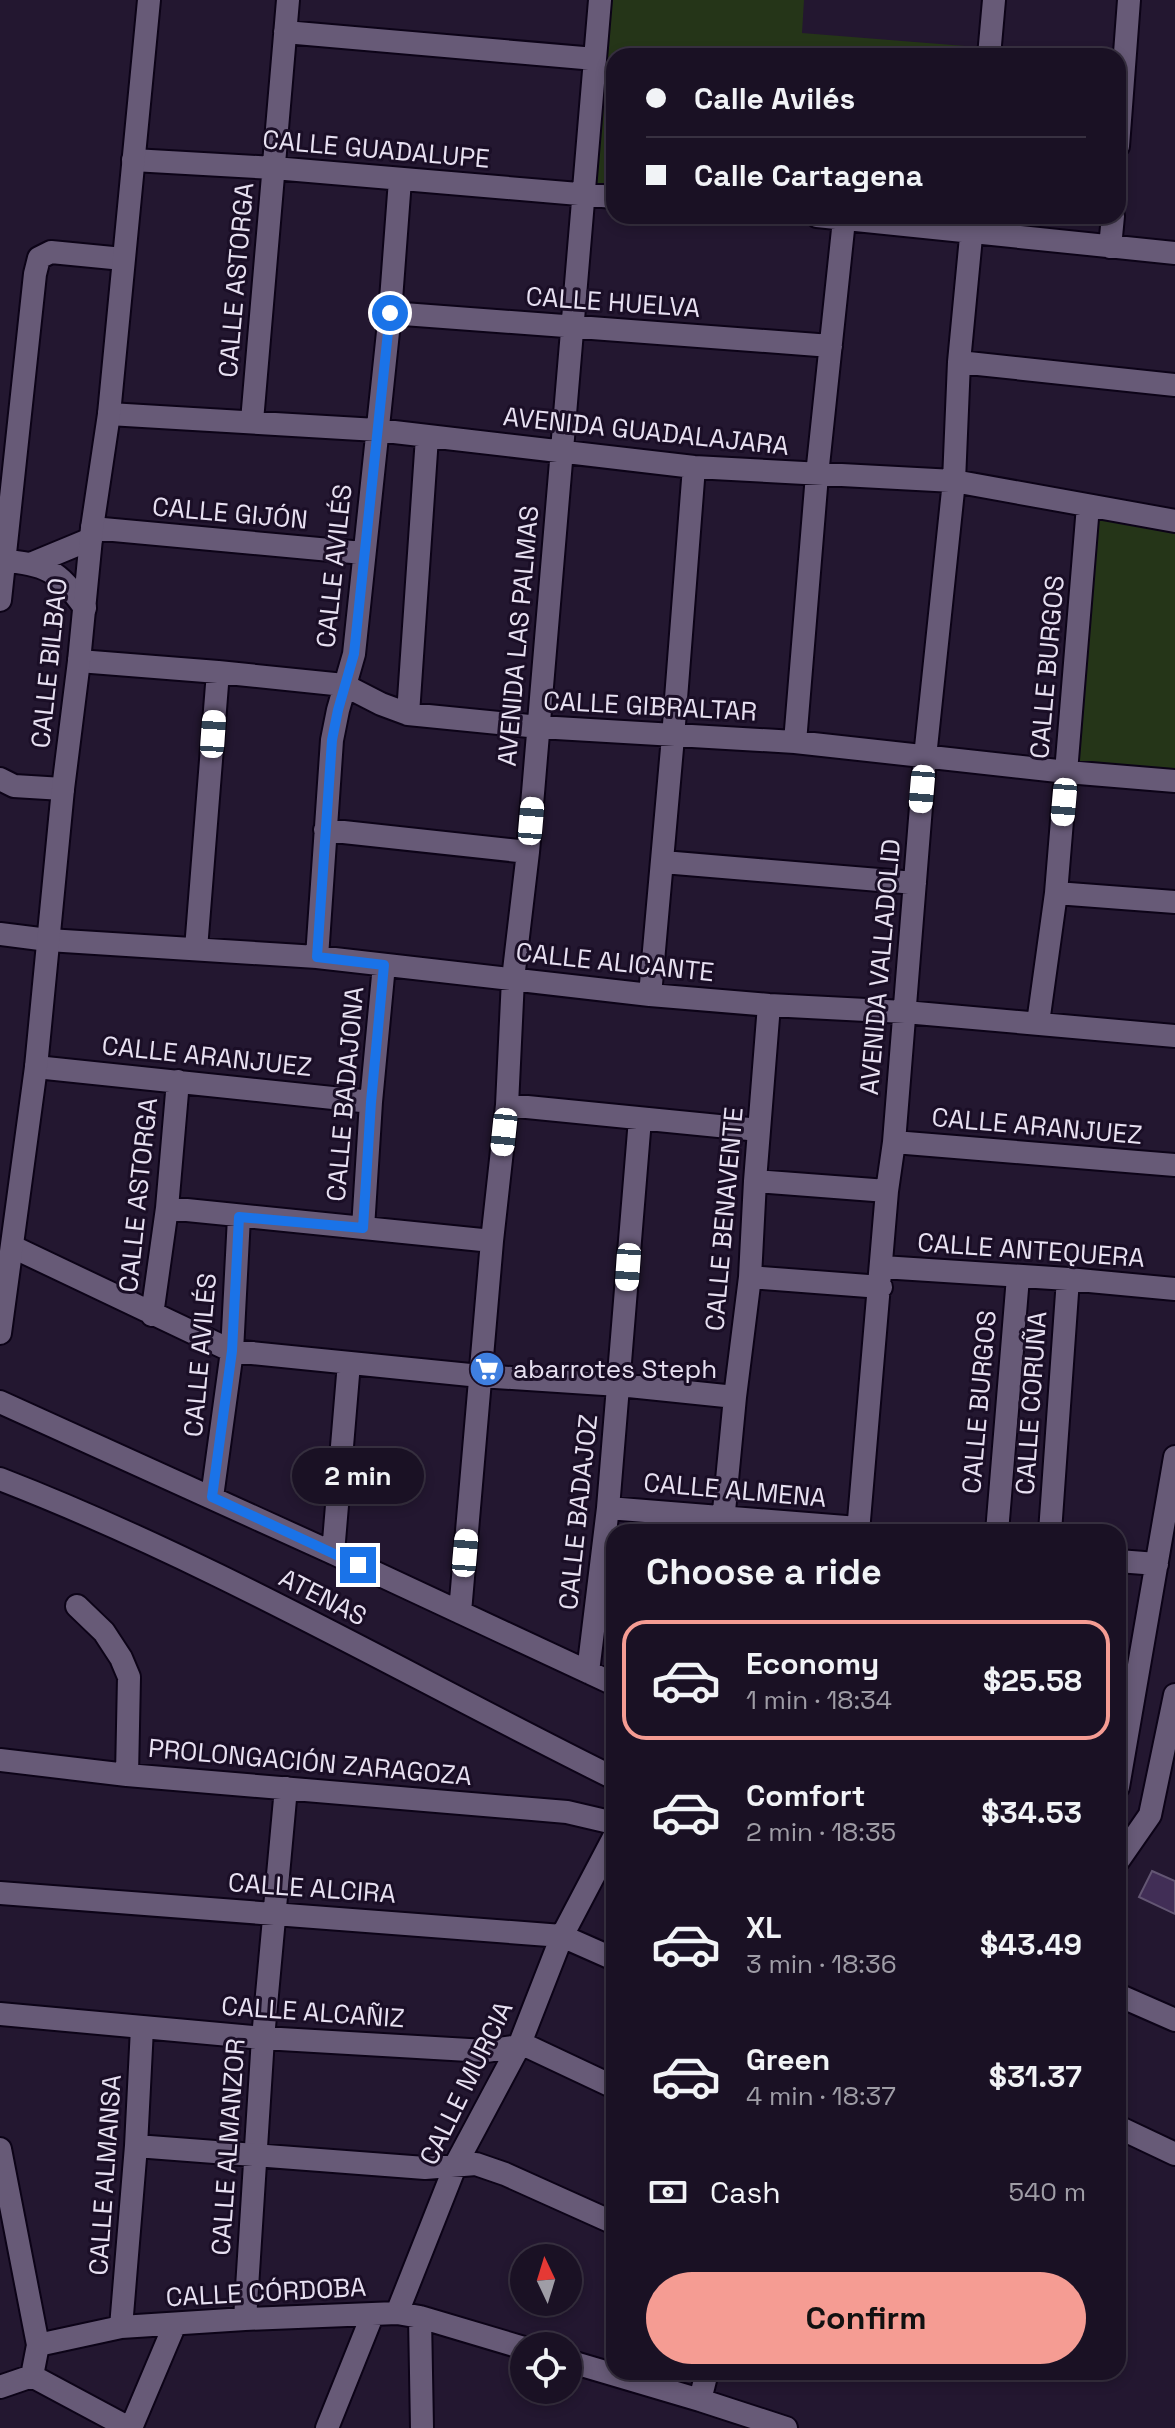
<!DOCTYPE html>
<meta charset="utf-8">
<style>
:root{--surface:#1a1124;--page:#231a2c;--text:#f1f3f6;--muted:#9f9da6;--line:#383141;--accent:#f59c93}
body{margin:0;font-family:"Space Grotesk",sans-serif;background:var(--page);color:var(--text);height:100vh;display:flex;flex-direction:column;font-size:30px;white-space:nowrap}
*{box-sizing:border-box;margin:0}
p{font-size:26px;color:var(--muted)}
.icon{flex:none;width:44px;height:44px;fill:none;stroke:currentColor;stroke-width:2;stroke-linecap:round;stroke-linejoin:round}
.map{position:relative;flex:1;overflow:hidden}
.sheet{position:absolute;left:606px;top:1524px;width:520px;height:856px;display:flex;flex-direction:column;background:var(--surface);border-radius:24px;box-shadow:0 4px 12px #0003,0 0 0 2px var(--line)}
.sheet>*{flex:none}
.guide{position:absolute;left:606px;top:48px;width:520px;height:176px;border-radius:24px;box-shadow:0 4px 12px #0003,0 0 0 2px var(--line);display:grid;align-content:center;height:176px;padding:0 40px;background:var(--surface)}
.needle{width:52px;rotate:356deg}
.tools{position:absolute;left:510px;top:2244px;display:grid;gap:16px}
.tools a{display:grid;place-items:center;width:72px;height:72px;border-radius:50%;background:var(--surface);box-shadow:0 4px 12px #0003,0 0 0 2px var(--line);font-size:40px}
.end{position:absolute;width:36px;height:36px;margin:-18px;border:10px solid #1a73e8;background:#fff;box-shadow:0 0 0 4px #fff}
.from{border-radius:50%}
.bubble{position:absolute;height:56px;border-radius:28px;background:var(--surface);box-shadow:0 4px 12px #0003,0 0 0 2px var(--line);font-size:26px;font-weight:700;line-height:56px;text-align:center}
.car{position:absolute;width:24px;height:48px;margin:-24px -12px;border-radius:10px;box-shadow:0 0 6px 2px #0007;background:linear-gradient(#fff 24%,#345 0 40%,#fff 0 76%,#345 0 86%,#fff 0)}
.guide b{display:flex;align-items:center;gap:28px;height:76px;font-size:30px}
.guide b+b{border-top:2px solid var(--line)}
.guide i{width:20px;height:20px;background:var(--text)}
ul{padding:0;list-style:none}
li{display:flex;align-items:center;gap:24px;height:120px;margin:0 16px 12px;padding:0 24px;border:4px solid transparent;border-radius:24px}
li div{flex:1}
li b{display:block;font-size:30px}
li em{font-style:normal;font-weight:700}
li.on{border-color:var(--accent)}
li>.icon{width:72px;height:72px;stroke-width:1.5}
h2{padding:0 40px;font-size:36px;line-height:96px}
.pay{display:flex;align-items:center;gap:20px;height:88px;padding:0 40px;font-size:30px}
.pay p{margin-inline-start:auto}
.primary-button{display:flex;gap:16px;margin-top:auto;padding:16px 40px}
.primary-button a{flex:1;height:92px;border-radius:48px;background:var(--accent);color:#111;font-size:32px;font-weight:700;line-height:92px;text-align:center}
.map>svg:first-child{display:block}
.green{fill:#253518}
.building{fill:#412e56;stroke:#635673;stroke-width:2}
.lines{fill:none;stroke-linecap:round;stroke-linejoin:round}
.minor-casing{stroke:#0c0317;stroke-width:26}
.tertiary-casing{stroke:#0c0317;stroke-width:26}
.minor{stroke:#675a77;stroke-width:22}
.tertiary{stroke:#675a77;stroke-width:22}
.route{stroke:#1a73e8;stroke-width:10}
.labels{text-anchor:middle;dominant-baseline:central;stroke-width:6;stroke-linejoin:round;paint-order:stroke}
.street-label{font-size:26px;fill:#e7e0f1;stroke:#1a0e26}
.poi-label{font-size:26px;fill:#e7e0f1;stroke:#1a0e26;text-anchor:start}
</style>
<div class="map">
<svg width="1175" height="2428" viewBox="0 0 1175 2428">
<rect width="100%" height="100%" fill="#231730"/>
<path class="green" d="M601 0H804L802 33 990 48 989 56H614V198L585 195Z
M1088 506 1175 521V781L1067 772Z"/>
<path class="building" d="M1152 1871 1175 1881V1914L1139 1897Z"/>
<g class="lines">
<defs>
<path id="minor" d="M285 32 595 59
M989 56 994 0
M1118 146 1129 0
M133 160 274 168 614 197
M817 216 1175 253
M1110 247 1113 216
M390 313 831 346
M959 362 1175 385
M109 414 377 430 694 467 954 481 1175 521
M252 421 288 0
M92 528 363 553
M0 560C47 565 57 569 85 608
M33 563 91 539
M0 600 35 274 39 258 51 252 123 259
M79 661 218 672 344 685 381 704 408 714 539 727 795 742 1067 772 1175 781
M408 714 427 437
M795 742 817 475 844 220
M0 779 14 786 63 789
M325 830 528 852
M663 862 915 883
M1056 893 1175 902
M0 934 48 940 317 957 650 995 769 1005 905 1012 1175 1036
M196 949 218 672
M317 957 332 740 338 710 354 654 390 313 400 180
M650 995 673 737 694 467
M1038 1023 1056 893 1088 506
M36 1067 371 1102
M507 1105 759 1130
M894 1142 1175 1165
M755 1181 887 1191
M167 1208 492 1241
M363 1228 371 1102 384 965
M13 1247 232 1351 480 1376 619 1385 735 1397
M882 1267 1068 1279 1175 1289
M750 1277 881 1287
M152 1315 167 1208 178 1081
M0 1402 333 1553 614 1684
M0 1479C212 1561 410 1677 614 1778
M212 1497 232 1351 239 1217
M608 1508 858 1528
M722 1532 735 1397 750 1277 755 1181 769 1005
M858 1532 887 1191 894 1142 925 757 954 481 959 362 973 216
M997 1532 1018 1277
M1050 1532 1068 1279
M333 1553 349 1363
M1118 1561 1157 1564
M77 1606 104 1632 121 1658 129 1677 127 1775
M460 1612 492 1241 507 1105 513 979 528 852 600 0
M588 1672 608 1508 640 1119
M0 1760 127 1775 567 1812 614 1823
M1118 1787 1175 1457
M1118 1861 1150 1815 1175 1695
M0 1893 562 1936 614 1959
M1118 1995 1175 2020
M0 2014 263 2038 486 2051 519 2046 529 2047 614 2087
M1118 2127 1175 2154
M136 2146 425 2168 476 2164 505 2174 614 2223
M0 2149 38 2345
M397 2313 456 2164 519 2046 562 1936 614 1837
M420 2317 422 2428
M245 2319 263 2038 286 1788
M121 2327 136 2146 142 2028
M568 2361 700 2400 786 2428
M32 2376 38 2345 121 2327 245 2319 397 2313 420 2317 524 2348
M32 2376 129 2428
M0 2387 32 2376
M700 2400 707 2372
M131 2428 175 2324
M327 2428 372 2316"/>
<path id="tertiary" d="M0 1333 36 1067 63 789 79 661 92 528 109 414 149 0"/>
</defs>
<use href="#minor" class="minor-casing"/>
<use href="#tertiary" class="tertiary-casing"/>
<use href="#minor" class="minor"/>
<use href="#tertiary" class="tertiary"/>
</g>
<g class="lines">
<path class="route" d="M358 1565 212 1497 232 1351 239 1217 363 1228 371 1102 384 965 317 957 332 740 338 710 354 654 390 313"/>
</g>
<defs>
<symbol id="supermarket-disc" viewBox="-11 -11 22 22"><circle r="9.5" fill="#3f7fe0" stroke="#1a0e26"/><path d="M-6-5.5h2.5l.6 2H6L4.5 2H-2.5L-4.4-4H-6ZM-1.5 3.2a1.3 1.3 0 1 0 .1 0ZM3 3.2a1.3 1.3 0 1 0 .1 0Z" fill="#fff"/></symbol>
</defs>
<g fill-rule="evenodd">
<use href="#supermarket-disc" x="467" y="1349" width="40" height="40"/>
</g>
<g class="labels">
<g class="street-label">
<text transform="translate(376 149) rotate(5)">CALLE GUADALUPE</text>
<text transform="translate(236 280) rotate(-85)">CALLE ASTORGA</text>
<text transform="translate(613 302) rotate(4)">CALLE HUELVA</text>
<text transform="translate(646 431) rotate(6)">AVENIDA GUADALAJARA</text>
<text transform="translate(230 513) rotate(5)">CALLE GIJÓN</text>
<text transform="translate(334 566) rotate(-84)">CALLE AVILÉS</text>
<text transform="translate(518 636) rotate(-85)">AVENIDA LAS PALMAS</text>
<text transform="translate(49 663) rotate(-84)">CALLE BILBAO</text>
<text transform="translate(1047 667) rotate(-85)">CALLE BURGOS</text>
<text transform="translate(650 706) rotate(3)">CALLE GIBRALTAR</text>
<text transform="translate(615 962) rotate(6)">CALLE ALICANTE</text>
<text transform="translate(880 967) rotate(-85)">AVENIDA VALLADOLID</text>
<text transform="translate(207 1056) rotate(6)">CALLE ARANJUEZ</text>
<text transform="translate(345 1094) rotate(-85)">CALLE BADAJONA</text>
<text transform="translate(1037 1126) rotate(5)">CALLE ARANJUEZ</text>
<text transform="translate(138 1195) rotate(-84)">CALLE ASTORGA</text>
<text transform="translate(724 1219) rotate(-85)">CALLE BENAVENTE</text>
<text transform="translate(1031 1250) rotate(4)">CALLE ANTEQUERA</text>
<text transform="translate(200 1355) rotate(-85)">CALLE AVILÉS</text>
<text transform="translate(979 1402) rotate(-85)">CALLE BURGOS</text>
<text transform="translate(1031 1403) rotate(-86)">CALLE CORUÑA</text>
<text transform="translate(735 1490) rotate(5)">CALLE ALMENA</text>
<text transform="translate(578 1512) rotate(-84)">CALLE BADAJOZ</text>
<text transform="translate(323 1597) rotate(27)">ATENAS</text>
<text transform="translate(310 1762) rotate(5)">PROLONGACIÓN ZARAGOZA</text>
<text transform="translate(312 1888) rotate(4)">CALLE ALCIRA</text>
<text transform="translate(313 2012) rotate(4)">CALLE ALCAÑIZ</text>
<text transform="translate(466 2083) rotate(-64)">CALLE MURCIA</text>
<text transform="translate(228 2147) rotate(-86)">CALLE ALMANZOR</text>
<text transform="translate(105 2175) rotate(-86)">CALLE ALMANSA</text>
<text transform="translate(266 2292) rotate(-3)">CALLE CÓRDOBA</text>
</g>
<g class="poi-label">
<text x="513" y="1369">abarrotes Steph</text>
</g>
</g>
</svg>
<div class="tools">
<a><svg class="needle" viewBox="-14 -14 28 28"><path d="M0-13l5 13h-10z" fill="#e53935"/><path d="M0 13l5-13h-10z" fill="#9f9da6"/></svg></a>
<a><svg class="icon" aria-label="locate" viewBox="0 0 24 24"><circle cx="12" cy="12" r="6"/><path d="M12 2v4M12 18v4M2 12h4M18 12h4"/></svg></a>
</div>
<i class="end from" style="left:390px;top:313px"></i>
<i class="end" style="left:358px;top:1565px"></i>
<div class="bubble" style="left:292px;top:1448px;width:132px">2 min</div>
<i class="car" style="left:213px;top:734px;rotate:4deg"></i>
<i class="car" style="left:922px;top:789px;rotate:185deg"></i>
<i class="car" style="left:1064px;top:802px;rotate:185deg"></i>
<i class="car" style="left:531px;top:821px;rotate:5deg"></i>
<i class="car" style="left:504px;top:1132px;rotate:186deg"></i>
<i class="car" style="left:628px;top:1267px;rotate:184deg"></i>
<i class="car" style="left:465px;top:1553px;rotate:5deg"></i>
<div class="guide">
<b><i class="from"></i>Calle Avilés</b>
<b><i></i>Calle Cartagena</b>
</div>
<section class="sheet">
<h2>Choose a ride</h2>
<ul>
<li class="on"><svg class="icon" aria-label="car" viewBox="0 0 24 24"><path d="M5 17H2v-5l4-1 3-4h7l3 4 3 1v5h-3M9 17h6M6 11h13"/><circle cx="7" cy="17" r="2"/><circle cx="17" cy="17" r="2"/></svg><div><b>Economy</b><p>1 min · 18:34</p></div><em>$25.58</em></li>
<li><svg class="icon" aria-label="car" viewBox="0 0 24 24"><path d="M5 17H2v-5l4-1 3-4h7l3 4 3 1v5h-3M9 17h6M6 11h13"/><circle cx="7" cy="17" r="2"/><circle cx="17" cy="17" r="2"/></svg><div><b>Comfort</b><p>2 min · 18:35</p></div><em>$34.53</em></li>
<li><svg class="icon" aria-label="car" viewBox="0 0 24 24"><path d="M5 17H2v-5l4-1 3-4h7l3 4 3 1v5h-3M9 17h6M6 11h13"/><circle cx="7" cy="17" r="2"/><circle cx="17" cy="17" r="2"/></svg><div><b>XL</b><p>3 min · 18:36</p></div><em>$43.49</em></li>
<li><svg class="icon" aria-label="car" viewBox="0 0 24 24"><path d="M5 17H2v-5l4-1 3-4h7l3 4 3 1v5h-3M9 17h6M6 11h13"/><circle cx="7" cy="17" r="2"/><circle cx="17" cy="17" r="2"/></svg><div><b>Green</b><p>4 min · 18:37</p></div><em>$31.37</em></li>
</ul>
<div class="pay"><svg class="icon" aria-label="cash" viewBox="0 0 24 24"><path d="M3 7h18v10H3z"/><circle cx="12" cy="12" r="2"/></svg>Cash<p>540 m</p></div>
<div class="primary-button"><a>Confirm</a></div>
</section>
</div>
